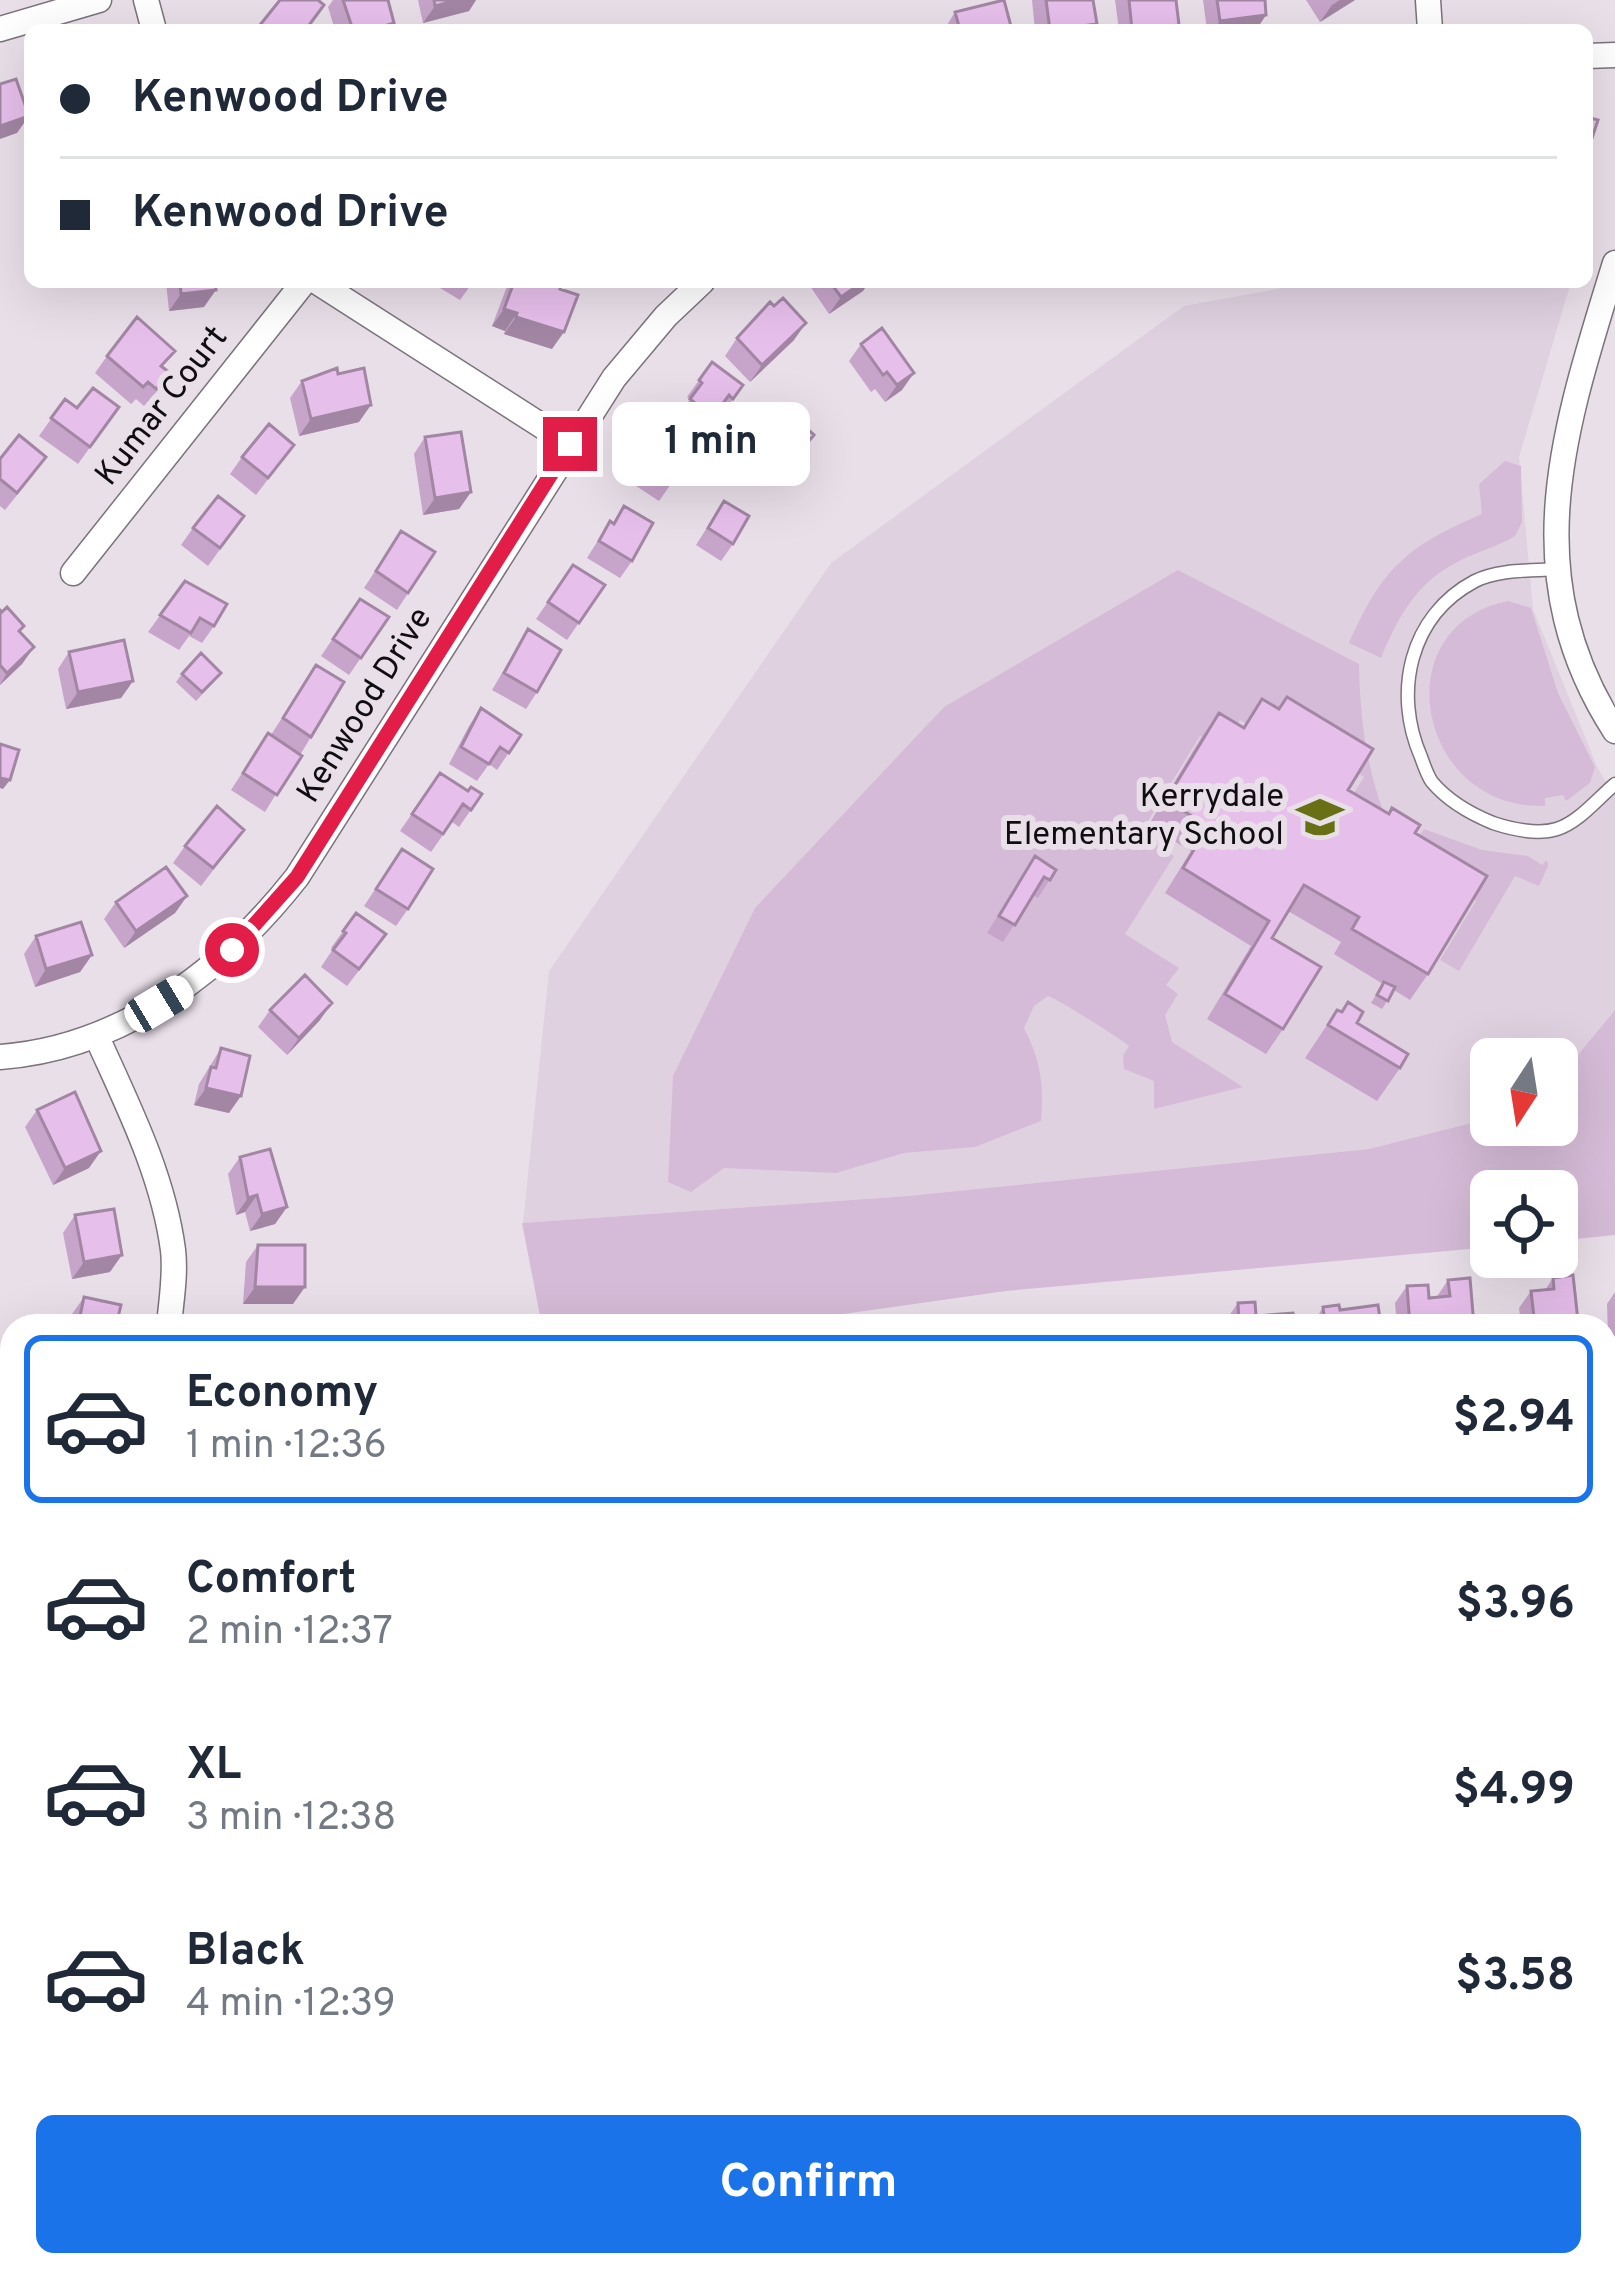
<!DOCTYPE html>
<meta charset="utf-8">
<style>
:root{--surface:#fff;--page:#f6f6f7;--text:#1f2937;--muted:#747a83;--line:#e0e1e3;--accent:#1a73e8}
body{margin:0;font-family:Overpass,sans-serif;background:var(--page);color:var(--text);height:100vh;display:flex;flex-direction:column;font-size:45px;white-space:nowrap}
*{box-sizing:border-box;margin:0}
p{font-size:39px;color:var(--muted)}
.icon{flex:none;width:66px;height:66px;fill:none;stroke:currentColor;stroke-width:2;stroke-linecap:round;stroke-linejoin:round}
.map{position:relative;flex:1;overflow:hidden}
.sheet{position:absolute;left:0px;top:1314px;width:1617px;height:963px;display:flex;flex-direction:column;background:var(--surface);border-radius:36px 36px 0 0;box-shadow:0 12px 48px #0002}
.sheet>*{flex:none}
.top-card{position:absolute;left:24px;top:24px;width:1569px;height:264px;border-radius:18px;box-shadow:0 12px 48px #0002;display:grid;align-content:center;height:264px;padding:0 36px;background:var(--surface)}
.needle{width:78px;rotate:192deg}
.controls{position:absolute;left:1470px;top:1038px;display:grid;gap:24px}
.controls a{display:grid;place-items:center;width:108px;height:108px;border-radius:18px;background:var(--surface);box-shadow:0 12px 48px #0002;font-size:60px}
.end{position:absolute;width:54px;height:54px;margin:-27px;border:15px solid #e11d48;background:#fff;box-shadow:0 0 0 6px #fff}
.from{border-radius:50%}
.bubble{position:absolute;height:84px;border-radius:18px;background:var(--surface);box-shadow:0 12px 48px #0002;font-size:39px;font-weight:700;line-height:84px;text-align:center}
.car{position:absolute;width:36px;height:72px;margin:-36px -18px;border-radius:15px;box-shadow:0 0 9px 3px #0007;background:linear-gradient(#fff 24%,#345 0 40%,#fff 0 76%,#345 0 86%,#fff 0)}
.top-card b{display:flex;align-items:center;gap:42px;height:114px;font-size:45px}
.top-card b+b{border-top:3px solid var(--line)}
.top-card i{width:30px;height:30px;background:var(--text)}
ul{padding:21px 0 0;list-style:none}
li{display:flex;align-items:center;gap:36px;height:168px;margin:0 24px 18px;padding:0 12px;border:6px solid transparent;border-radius:18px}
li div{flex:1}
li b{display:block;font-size:45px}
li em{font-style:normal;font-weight:700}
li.selected{border-color:var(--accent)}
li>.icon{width:108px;height:108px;stroke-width:1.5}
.cta{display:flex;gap:24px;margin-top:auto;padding:24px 36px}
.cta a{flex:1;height:138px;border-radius:18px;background:var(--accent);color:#fff;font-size:48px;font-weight:700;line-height:138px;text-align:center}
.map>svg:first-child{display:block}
.built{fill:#e0d1e1}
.green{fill:#d5bbd7}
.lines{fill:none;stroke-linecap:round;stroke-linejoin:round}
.service-casing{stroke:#7b737c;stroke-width:15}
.minor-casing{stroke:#7b737c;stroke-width:27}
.service{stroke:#fff;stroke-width:12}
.minor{stroke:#fff;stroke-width:24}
.wall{fill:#c7a4ca}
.shaded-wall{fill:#a286a4}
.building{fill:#e7bfeb;stroke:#a286a4;stroke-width:3}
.route{stroke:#e11d48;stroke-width:15}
.labels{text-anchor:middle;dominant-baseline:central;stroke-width:12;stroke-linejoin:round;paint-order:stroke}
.street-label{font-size:33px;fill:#100d11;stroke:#e9dfe9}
.poi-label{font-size:33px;fill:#100d11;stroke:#e9dfe9;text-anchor:end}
</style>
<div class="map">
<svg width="1615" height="2275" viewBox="0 0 1615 2275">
<rect width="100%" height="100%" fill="#e9dfe9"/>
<path class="built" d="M1316 282H1571L1519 457 1533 609 1598 769 1615 796V1010L1557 1080V1059H1491V1118L1369 1149 908 1196 523 1223 549 971 831 563 1184 306Z"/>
<path class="green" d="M1505 461 1521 466 1522 522 1515 536C1495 548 1472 553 1452 565 1415 585 1396 621 1381 658L1349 643C1382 568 1407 546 1482 514L1479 484Z
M1178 570 1359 664C1360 718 1366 767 1386 819L1347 804 1364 777 1269 717 1261 732 1240 720 1224 748 1200 736 1140 834 1174 856 1125 934 1179 968 1166 985 1178 994 1165 1015 1172 1042 1243 1087 1154 1109V1081L1124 1069 1123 1055 1129 1046C1121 1039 1056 998 1048 996L1034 1006 1024 1028C1041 1061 1044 1085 1041 1121L975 1147 904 1153 836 1173 724 1168 691 1192 668 1182 673 1076 755 908 944 707Z
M1508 601 1531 608 1558 693 1595 767 1590 783 1566 801 1563 795 1545 798V806C1417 810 1382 626 1508 601Z
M1424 829 1482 850 1528 856 1542 865 1547 860 1548 866 1539 886 1515 876 1459 971 1440 960 1476 901 1403 857Z
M1615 1010V1235L1557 1241V1191H1491V1247L1006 1291 758 1326H542L522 1223 908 1196 1369 1149 1491 1118V1125H1557V1080Z"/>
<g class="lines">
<defs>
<path id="service" d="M1557 569C1531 571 1499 569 1475 581 1409 616 1393 693 1421 757 1424 765 1427 775 1432 782 1448 801 1471 814 1493 823 1511 829 1538 835 1557 829 1579 822 1597 799 1615 784"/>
<path id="minor" d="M146 0 154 30
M1428 0 1430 30
M0 29 99 0
M1587 56 1615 55
M1615 263C1565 426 1513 573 1615 731
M317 282 570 444
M73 573 304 282
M96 1035C127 1104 163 1174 173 1250 176 1275 171 1301 169 1326
M0 1057C122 1048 224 970 297 877L614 378 666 316 702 282
M1605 1396H1615
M0 1595 12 1598
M1605 1751 1615 1747
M0 1916 12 1915
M1 2275 12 2246
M503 2275 505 2265
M873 2275 875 2265
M1409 2275V2265"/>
</defs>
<use href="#service" class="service-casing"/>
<use href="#minor" class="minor-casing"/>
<use href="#service" class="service"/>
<use href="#minor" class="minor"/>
</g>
<path class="wall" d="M333 0H388L394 23 390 30H335L328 7Z
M418 0H476L469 11 423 23Z
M1032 0H1093V30H1035Z
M1115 0H1176L1179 25 1176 30H1119Z
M1203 0H1265L1266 15 1256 30H1207Z
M1306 0H1355L1320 22Z
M955 12 1012 30H944Z
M166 282H215L204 307 169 311Z
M430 282H473L460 300Z
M511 282H563L552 349 504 334 505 331 492 326 506 289Z
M813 282H869L863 291 829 314 810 286Z
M737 338 794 340 750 382 725 356Z
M861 344 902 390 885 402 875 389 871 392 849 361Z
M107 356 163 367 158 390 144 406 136 399 131 404 95 373Z
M712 362 743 385 721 416 717 412 701 434 678 416 690 399 687 397Z
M338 374 359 422 299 436 290 398 302 381Z
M65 399 77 408 119 407 78 464 39 436Z
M667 431 671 484 659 501 630 482Z
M773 431 814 435 786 471 761 448Z
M425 437 471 492 459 509 423 515 414 454Z
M294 445 256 495 230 474 242 457Z
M0 459 34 474 5 510 0 506Z
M724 501 733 544 721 561 696 545Z
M624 506 632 561 620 578 587 558 610 521 613 523Z
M244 516 208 566 181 545 193 528Z
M401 531 435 552 397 610 364 588Z
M573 565 605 585 567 640 536 619Z
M185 581 214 626 202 643 189 636 179 650 148 632Z
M360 599 389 617 349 675 321 656Z
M0 610 24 626 20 632 34 647 22 664 0 685Z
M528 629 537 692 526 709 492 690Z
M69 652 133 681 121 698 66 709 58 669Z
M316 665 311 737 265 812 231 790 268 733 271 735Z
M182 674 215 681 196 701 176 682Z
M1262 699 1348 790 1415 833 1428 974 1410 1000 1394 990 1382 1009 1371 1003 1383 984 1334 954 1341 942 1288 911 1272 938 1283 1029 1266 1054 1207 1019 1251 946 1165 893 1191 851 1148 826 1201 738 1219 713 1243 727Z
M481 708 521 735 497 770 489 764 477 781 449 764 469 726Z
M440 773 468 791 482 794 459 827 452 822 431 852 400 831Z
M244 830 201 886 173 863 185 846Z
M402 849 408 909 396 926 364 906Z
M1035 856 1056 870 1038 898 1033 895 1003 942 987 933Z
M187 896 175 913 124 948 104 919 116 902Z
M356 913 374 951 347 986 321 967 333 949 331 948Z
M36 936 92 955 80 972 35 987 24 954Z
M1348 1002 1357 1023 1400 1068 1377 1101 1305 1058 1337 1010 1341 1012Z
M270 1010 320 1020 287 1055 258 1027Z
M221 1048 229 1113 194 1105 199 1084Z
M37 1110 89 1168 53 1185 25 1127Z
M240 1157 287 1207 275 1224 250 1231 245 1212 236 1215 228 1174Z
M75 1215 110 1272 72 1279 63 1233Z
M258 1245 293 1304H243L246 1262Z
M1553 1278 1578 1321 1575 1326H1521L1519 1308 1531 1291 1545 1290Z
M1448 1280 1474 1326H1397L1395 1303 1407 1286 1429 1298H1436Z
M1615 1292V1336H1608L1607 1304Z
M84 1297 116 1326H70L72 1314Z
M1238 1303 1256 1316 1294 1326H1226V1320Z
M1323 1307 1340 1310 1381 1326H1312Z
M1615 1446V1496H1607L1605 1460Z
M1615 1629V1678L1605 1683V1633Z
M1615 1819V1873L1605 1882V1828Z
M572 2265H625L628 2275H568Z
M775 2265H816L813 2275H773Z
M944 2265H983L981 2275H940Z
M1303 2265H1361L1353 2275H1306Z
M1494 2265H1554V2275H1487Z"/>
<path class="shaded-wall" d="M457 0H476L469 11 423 23 435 6Z
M1340 0H1355L1320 22 1332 5Z
M1266 15 1256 30H1214L1220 21Z
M1097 24 1093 30H1050Z
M1179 25 1176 30H1132Z
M29 116 17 133 0 139V126Z
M863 282H869L863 291 829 314 841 297Z
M216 290 204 307 169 311 181 294Z
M504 309 517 313 505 331 492 326Z
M516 317 564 332 552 349 504 334Z
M806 323 794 340 750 382 762 365Z
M914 373 902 390 885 402 897 385Z
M371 405 359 422 299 436 311 419Z
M471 492 459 509 423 515 435 498Z
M34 647 22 664 0 685 7 673Z
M133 681 121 698 66 709 78 692Z
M0 778 10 780 3 789 0 788Z
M187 896 175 913 124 948 136 931Z
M92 955 80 972 35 987 46 969Z
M332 1003 320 1020 287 1055 299 1038Z
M206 1088 241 1096 229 1113 194 1105Z
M101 1151 89 1168 53 1185 65 1168Z
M257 1195 245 1212 236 1215 248 1198Z
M287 1207 275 1224 250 1231 262 1214Z
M122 1255 110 1272 72 1279 84 1262Z
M255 1287H305L293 1304H243Z
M1578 1321 1575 1326H1538Z
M1615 1484V1496H1607Z
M0 1510H10L0 1525Z
M10 1515H12V1532H0V1529Z
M1615 1666V1678L1605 1683V1677L1611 1668Z
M0 2017 9 2019 0 2032Z
M1173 2265H1206L1226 2273 1225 2275H1176L1168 2272Z
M1346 2265H1361L1353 2275H1323Z"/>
<path class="building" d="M280 0H318L324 5 307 28 310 30H256Z
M343 0H388L394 23 372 30H353Z
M434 0H457L435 6Z
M1004 0 1012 30H960L955 12Z
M1046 0H1093L1097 24 1050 30Z
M1129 0H1176L1179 25 1132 30Z
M1217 0H1265L1266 15 1220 21Z
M16 79 29 116 0 126V84Z
M1587 117 1598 120 1587 153Z
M180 282H215L216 290 181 294Z
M514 282H563L560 289 578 295 564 332 516 317 517 313 504 309Z
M830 282H863L841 297Z
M783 298 806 323 762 365 737 338 770 302 774 306Z
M137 317 175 351 161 366 170 373 156 389 148 382 143 387 107 356Z
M882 328 914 373 897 385 887 372 883 375 861 344Z
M712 362 743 385 733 399 729 395 713 417 690 399 702 383 699 380Z
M337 368 338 374 364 368 371 405 311 419 302 381Z
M93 388 119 407 90 447 51 418 65 399 77 408Z
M789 412 814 435 798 454 773 431Z
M269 424 294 445 268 478 242 457Z
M667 431 693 448 671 484 641 465Z
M461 432 471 492 435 498 425 437Z
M19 435 46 457 17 493 0 479V459Z
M218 496 244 516 220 548 193 528Z
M724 501 749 516 733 544 708 528Z
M624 506 653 523 632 561 599 541 610 521 614 524Z
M401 531 435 552 408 593 376 571Z
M573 565 605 585 579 623 548 602Z
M185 581 227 604 214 626 200 618 191 633 160 615Z
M360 599 389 617 361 658 333 639Z
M7 607 24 626 19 631 34 647 7 673 0 665V610L2 612Z
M528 629 561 650 537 692 504 673Z
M124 640 133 681 78 692 69 652Z
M201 653 221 673 202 692 182 674Z
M316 665 344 682 311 737 283 718Z
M1287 697 1373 749 1348 790 1389 814 1392 808 1420 825 1415 833 1487 876 1428 974 1352 929 1359 917 1304 885 1272 938 1321 967 1283 1029 1225 994 1269 921 1183 868 1208 826 1166 800 1219 713 1244 728 1262 699 1279 709Z
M481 708 521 735 509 753 500 747 489 764 461 747Z
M268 733 302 756 277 795 243 773Z
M0 744 19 750 10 780 0 778Z
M440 773 468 791 471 787 482 794 471 810 463 804 443 834 412 814Z
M217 806 244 830 213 868 185 846Z
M402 849 433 869 408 909 376 889Z
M1035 856 1056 870 1050 880 1044 877 1015 925 999 916Z
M166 867 187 896 136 931 116 902Z
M356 913 386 934 359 969 333 950 346 933 343 931Z
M81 922 92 955 46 969 36 936Z
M305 975 332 1003 299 1038 270 1010Z
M1384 982 1395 987 1388 1001 1377 995Z
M1348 1002 1363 1012 1357 1023 1408 1054 1400 1068 1328 1025 1337 1010 1342 1012Z
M221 1048 250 1056 241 1096 206 1088 211 1067 216 1068Z
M75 1092 101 1151 65 1168 37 1110Z
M270 1149 287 1207 262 1214 257 1195 248 1198 240 1157Z
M114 1209 122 1255 84 1262 75 1215Z
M258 1245H305V1287H255Z
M1573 1275 1578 1321 1535 1326 1531 1291 1554 1289 1553 1278Z
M1470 1278 1474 1326H1410L1407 1286 1428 1285 1429 1298 1450 1296 1448 1280Z
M84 1297 121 1305 116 1326H78Z
M1255 1302 1256 1316 1293 1313 1294 1326H1246V1322H1239L1238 1303Z
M1339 1305 1340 1310 1378 1305 1381 1326H1325L1323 1307Z
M0 1468 6 1469V1478H12V1515H10V1510H0Z
M1615 1629V1666L1611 1668 1605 1655V1633Z
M1615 1819V1867L1605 1856V1828Z
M0 1982 12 1985V2008L9 2019 0 2017Z
M0 2091 6 2093 2 2103 7 2105 2 2114 0 2113Z
M398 2265H427L444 2270 442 2275H395Z
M578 2265H625L631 2267 628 2275H575Z
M783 2265H816L813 2275H781Z
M950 2265H983L981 2275H948Z
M1206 2265H1229L1226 2273Z
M1321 2265H1346L1324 2273Z
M1498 2265H1554V2275H1497Z"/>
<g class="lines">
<path class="route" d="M232 950 297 877 570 444"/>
</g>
<defs>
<symbol id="school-bare" viewBox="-9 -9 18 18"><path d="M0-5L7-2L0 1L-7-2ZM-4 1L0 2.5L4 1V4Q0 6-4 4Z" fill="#696f14" stroke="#e9dfe9" stroke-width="2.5" paint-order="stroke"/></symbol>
</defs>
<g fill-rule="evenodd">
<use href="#school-bare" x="1287" y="784" width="66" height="66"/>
</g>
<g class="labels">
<g class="street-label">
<text transform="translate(163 407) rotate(-52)">Kumar Court</text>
<text transform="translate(366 706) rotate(-58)">Kenwood Drive</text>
</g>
<g class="poi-label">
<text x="1284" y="798">Kerrydale<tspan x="1284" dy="38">Elementary School</tspan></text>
</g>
</g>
</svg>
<div class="controls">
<a><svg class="needle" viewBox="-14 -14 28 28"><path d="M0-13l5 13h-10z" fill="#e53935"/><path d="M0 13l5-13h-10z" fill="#747a83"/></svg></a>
<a><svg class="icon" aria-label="locate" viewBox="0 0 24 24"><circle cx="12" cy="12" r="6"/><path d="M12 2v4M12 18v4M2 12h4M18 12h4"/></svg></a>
</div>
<i class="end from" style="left:232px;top:950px"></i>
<i class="end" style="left:570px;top:444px"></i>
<div class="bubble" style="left:612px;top:402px;width:198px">1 min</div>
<i class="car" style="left:159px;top:1004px;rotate:59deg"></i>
<div class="top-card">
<b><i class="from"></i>Kenwood Drive</b>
<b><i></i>Kenwood Drive</b>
</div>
<section class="sheet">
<ul>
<li class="selected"><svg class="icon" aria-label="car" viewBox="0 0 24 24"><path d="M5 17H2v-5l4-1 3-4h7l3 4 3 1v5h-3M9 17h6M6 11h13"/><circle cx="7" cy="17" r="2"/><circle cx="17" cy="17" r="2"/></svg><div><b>Economy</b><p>1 min · 12:36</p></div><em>$2.94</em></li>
<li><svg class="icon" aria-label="car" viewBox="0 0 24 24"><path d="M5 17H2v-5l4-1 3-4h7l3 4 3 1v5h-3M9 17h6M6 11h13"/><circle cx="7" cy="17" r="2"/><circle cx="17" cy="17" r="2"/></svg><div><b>Comfort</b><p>2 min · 12:37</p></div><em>$3.96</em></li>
<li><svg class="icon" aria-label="car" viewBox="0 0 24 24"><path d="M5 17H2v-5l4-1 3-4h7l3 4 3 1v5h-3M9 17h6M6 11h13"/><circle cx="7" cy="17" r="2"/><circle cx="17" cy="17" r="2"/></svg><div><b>XL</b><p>3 min · 12:38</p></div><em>$4.99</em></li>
<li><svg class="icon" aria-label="car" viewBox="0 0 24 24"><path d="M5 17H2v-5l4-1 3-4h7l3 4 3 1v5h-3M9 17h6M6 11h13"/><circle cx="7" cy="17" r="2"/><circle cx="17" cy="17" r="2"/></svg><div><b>Black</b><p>4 min · 12:39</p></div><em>$3.58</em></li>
</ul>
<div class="cta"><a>Confirm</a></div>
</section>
</div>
